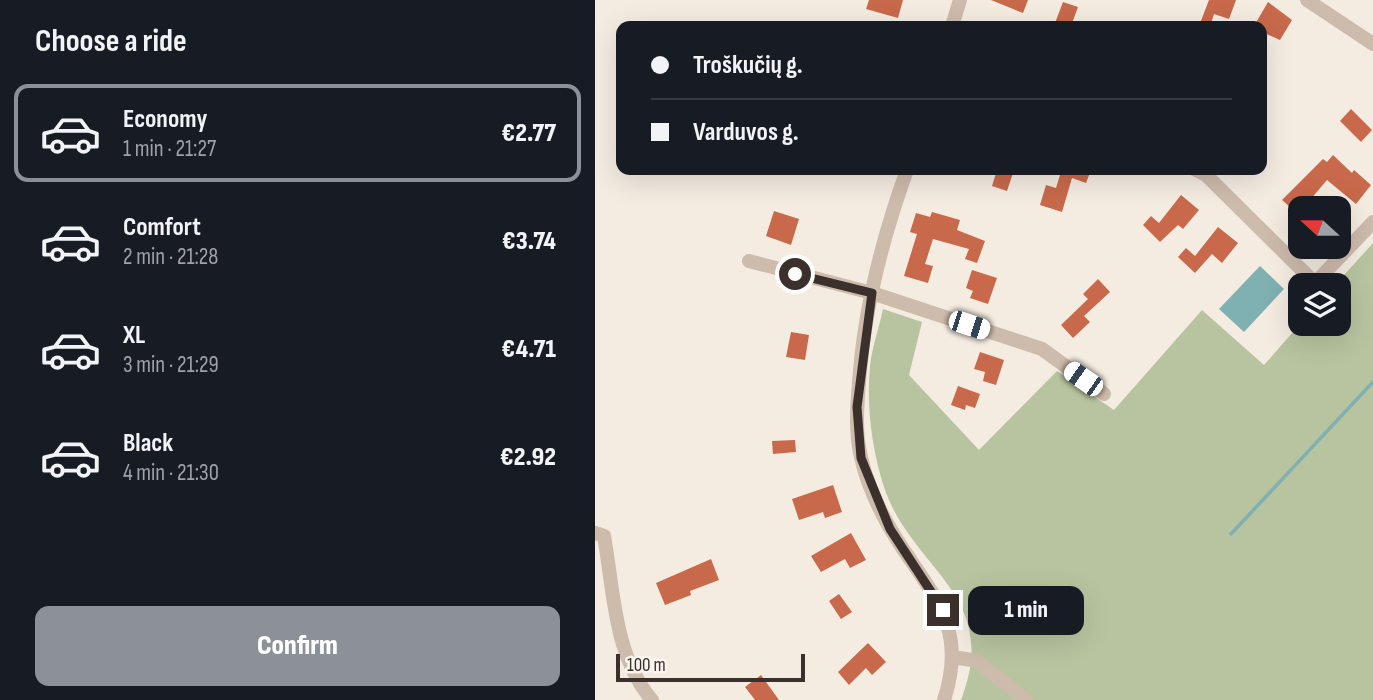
<!DOCTYPE html>
<meta charset="utf-8">
<style>
:root{--surface:#171b24;--page:#20242c;--text:#f1f3f6;--muted:#9ea1a6;--line:#363941;--accent:#8c9099}
body{margin:0;font-family:"Sofia Sans Condensed",sans-serif;background:var(--page);color:var(--text);height:100vh;display:flex;flex-direction:column;font-size:26px;white-space:nowrap}
*{box-sizing:border-box;margin:0}
p{font-size:23px;color:var(--muted)}
.icon{flex:none;width:38px;height:38px;fill:none;stroke:currentColor;stroke-width:2;stroke-linecap:round;stroke-linejoin:round}
.map{position:relative;flex:1;overflow:hidden}
.sheet{display:flex;flex-direction:column;background:var(--surface);width:595px}
.sheet>*{flex:none}
.hud{position:absolute;left:21px;top:21px;width:651px;height:154px;border-radius:14px;box-shadow:0 7px 28px #0002;display:grid;align-content:center;height:154px;padding:0 35px;background:var(--surface)}
.needle{width:46px;rotate:291deg}
.fabs{position:absolute;left:693px;top:196px;display:grid;gap:14px}
.fabs a{display:grid;place-items:center;width:63px;height:63px;border-radius:14px;background:var(--surface);box-shadow:0 7px 28px #0002;font-size:35px}
.scale{position:absolute;left:21px;bottom:18px;width:189px;box-sizing:border-box;padding-left:7px;border:4px solid #3b302b;border-top:0;font-size:19px;line-height:24px;white-space:nowrap;color:#3b302b;-webkit-text-stroke:5px #fbf5ee;paint-order:stroke}
.end{position:absolute;width:32px;height:32px;margin:-16px;border:9px solid #3b302b;background:#fff;box-shadow:0 0 0 4px #fff}
.from{border-radius:50%}
.bubble{position:absolute;height:49px;border-radius:14px;background:var(--surface);box-shadow:0 7px 28px #0002;font-size:23px;font-weight:800;line-height:49px;text-align:center}
.car{position:absolute;width:21px;height:42px;margin:-21px -10px;border-radius:9px;box-shadow:0 0 5px 2px #0007;background:linear-gradient(#fff 24%,#345 0 40%,#fff 0 76%,#345 0 86%,#fff 0)}
.hud b{display:flex;align-items:center;gap:24px;height:66px;font-size:26px}
.hud b+b{border-top:2px solid var(--line)}
.hud i{width:18px;height:18px;background:var(--text)}
ul{padding:0;list-style:none}
li{display:flex;align-items:center;gap:21px;height:98px;margin:0 14px 10px;padding:0 21px;border:4px solid transparent;border-radius:14px}
li div{flex:1}
li b{display:block;font-size:26px}
li em{font-style:normal;font-weight:800}
li.current{border-color:var(--accent)}
li>.icon{width:63px;height:63px;stroke-width:1.5}
h2{padding:0 35px;font-size:32px;line-height:84px}
.button{display:flex;gap:14px;margin-top:auto;padding:14px 35px}
.button a{flex:1;height:80px;border-radius:14px;background:var(--accent);color:#fff;font-size:28px;font-weight:800;line-height:80px;text-align:center}
main{display:flex;flex:1;min-height:0}
.map>svg:first-child{display:block}
.green{fill:#b8c4a0}
.water{fill:#7fb0b2}
.lines{fill:none;stroke-linecap:round;stroke-linejoin:round}
.stream{stroke:#7fb0b2;stroke-width:3.5}
.building{fill:#c8694b}
.street{stroke:#cdbbac;stroke-width:14}
.route{stroke:#3b302b;stroke-width:9}
</style>
<main>
<section class="sheet">
<h2>Choose a ride</h2>
<ul>
<li class="current"><svg class="icon" aria-label="car" viewBox="0 0 24 24"><path d="M5 17H2v-5l4-1 3-4h7l3 4 3 1v5h-3M9 17h6M6 11h13"/><circle cx="7" cy="17" r="2"/><circle cx="17" cy="17" r="2"/></svg><div><b>Economy</b><p>1 min · 21:27</p></div><em>€2.77</em></li>
<li><svg class="icon" aria-label="car" viewBox="0 0 24 24"><path d="M5 17H2v-5l4-1 3-4h7l3 4 3 1v5h-3M9 17h6M6 11h13"/><circle cx="7" cy="17" r="2"/><circle cx="17" cy="17" r="2"/></svg><div><b>Comfort</b><p>2 min · 21:28</p></div><em>€3.74</em></li>
<li><svg class="icon" aria-label="car" viewBox="0 0 24 24"><path d="M5 17H2v-5l4-1 3-4h7l3 4 3 1v5h-3M9 17h6M6 11h13"/><circle cx="7" cy="17" r="2"/><circle cx="17" cy="17" r="2"/></svg><div><b>XL</b><p>3 min · 21:29</p></div><em>€4.71</em></li>
<li><svg class="icon" aria-label="car" viewBox="0 0 24 24"><path d="M5 17H2v-5l4-1 3-4h7l3 4 3 1v5h-3M9 17h6M6 11h13"/><circle cx="7" cy="17" r="2"/><circle cx="17" cy="17" r="2"/></svg><div><b>Black</b><p>4 min · 21:30</p></div><em>€2.92</em></li>
</ul>
<div class="button"><a>Confirm</a></div>
</section>
<div class="map">
<svg width="778" height="700" viewBox="0 0 778 700">
<rect width="100%" height="100%" fill="#f4ebe1"/>
<path class="green" d="M778 243V700H366C407 594 317 571 289 487 277 450 271 405 275 366 277 347 284 328 288 309L327 322 314 375 384 450 462 371 519 410 607 310 669 365 705 324H744V285H740Z"/>
<path class="water" d="M665 266 689 289 649 332 624 309Z"/>
<g class="lines">
<path class="stream" d="M636 534 778 382"/>
</g>
<path class="building" d="M274 0H308L303 18 271 9Z
M396 0H433L428 13Z
M614 0H641L634 19 619 14 615 26H604Z
M468 2 483 7 476 26 460 23Z
M673 2 697 20 685 40 667 32V26H659Z
M756 109 777 130 766 142 745 121Z
M738 155 757 173 759 170 776 185 761 204 732 180 703 214 687 200 728 159 732 162Z
M402 170H419L412 191 397 186Z
M457 170H496L491 183 477 178 467 212 445 205 451 185 461 188 465 175Z
M586 195 604 210 588 229 583 225 565 242 548 225 556 216 564 223Z
M179 211 204 219 196 245 171 236Z
M337 212 365 220 362 230 390 241 382 263 370 259 374 249 338 239 330 264 338 266 333 283 309 276 322 234 315 232 321 213 335 217Z
M623 227 643 243 627 263 617 254 600 273 583 257 591 248 600 256Z
M377 270 402 278 393 304 375 298 378 291 371 288Z
M503 279 515 292 489 316 495 322 478 338 466 325 493 299 488 294Z
M196 332 214 335 210 360 191 357Z
M385 352 409 360 401 385 388 381 390 372 379 369Z
M363 386 385 394 380 408 371 405 370 410 356 405Z
M200 440 201 452 178 454 177 441Z
M238 485 247 512 230 518 228 512 204 520 197 499Z
M256 533 271 560 255 568 250 559 226 572 216 556Z
M116 559 124 580 95 591 96 595 70 605 61 583Z
M244 594 257 612 246 619 234 601Z
M273 643 291 662 277 675 271 668 254 685 243 672Z
M166 675 184 700H160L150 687Z"/>
<g class="lines">
<path class="street" d="M712 0 778 44
M357 26 365 0
M312 170C287 239 269 309 264 383 262 407 260 433 266 457 273 489 290 522 308 549 344 602 371 633 349 700
M601 170 611 175 720 283 778 222
M154 261 277 293 447 349 509 394
M0 533 9 536C19 592 19 656 57 700
M358 657 382 661 431 700"/>
</g>
<g class="lines">
<path class="route" d="M200 274 277 293 262 407 266 458 295 529 348 610"/>
</g>
</svg>
<div class="fabs">
<a><svg class="needle" viewBox="-14 -14 28 28"><path d="M0-13l5 13h-10z" fill="#e53935"/><path d="M0 13l5-13h-10z" fill="#9ea1a6"/></svg></a>
<a><svg class="icon" aria-label="layers" viewBox="0 0 24 24"><path d="M12 4l9 5-9 5-9-5zM3 14l9 5 9-5"/></svg></a>
</div>
<div class="scale">100 m</div>
<i class="end from" style="left:200px;top:274px"></i>
<i class="end" style="left:348px;top:610px"></i>
<div class="bubble" style="left:373px;top:586px;width:116px">1 min</div>
<i class="car" style="left:374px;top:325px;rotate:108deg"></i>
<i class="car" style="left:488px;top:379px;rotate:305deg"></i>
<div class="hud">
<b><i class="from"></i>Troškučių g.</b>
<b><i></i>Varduvos g.</b>
</div>
</div>
</main>
